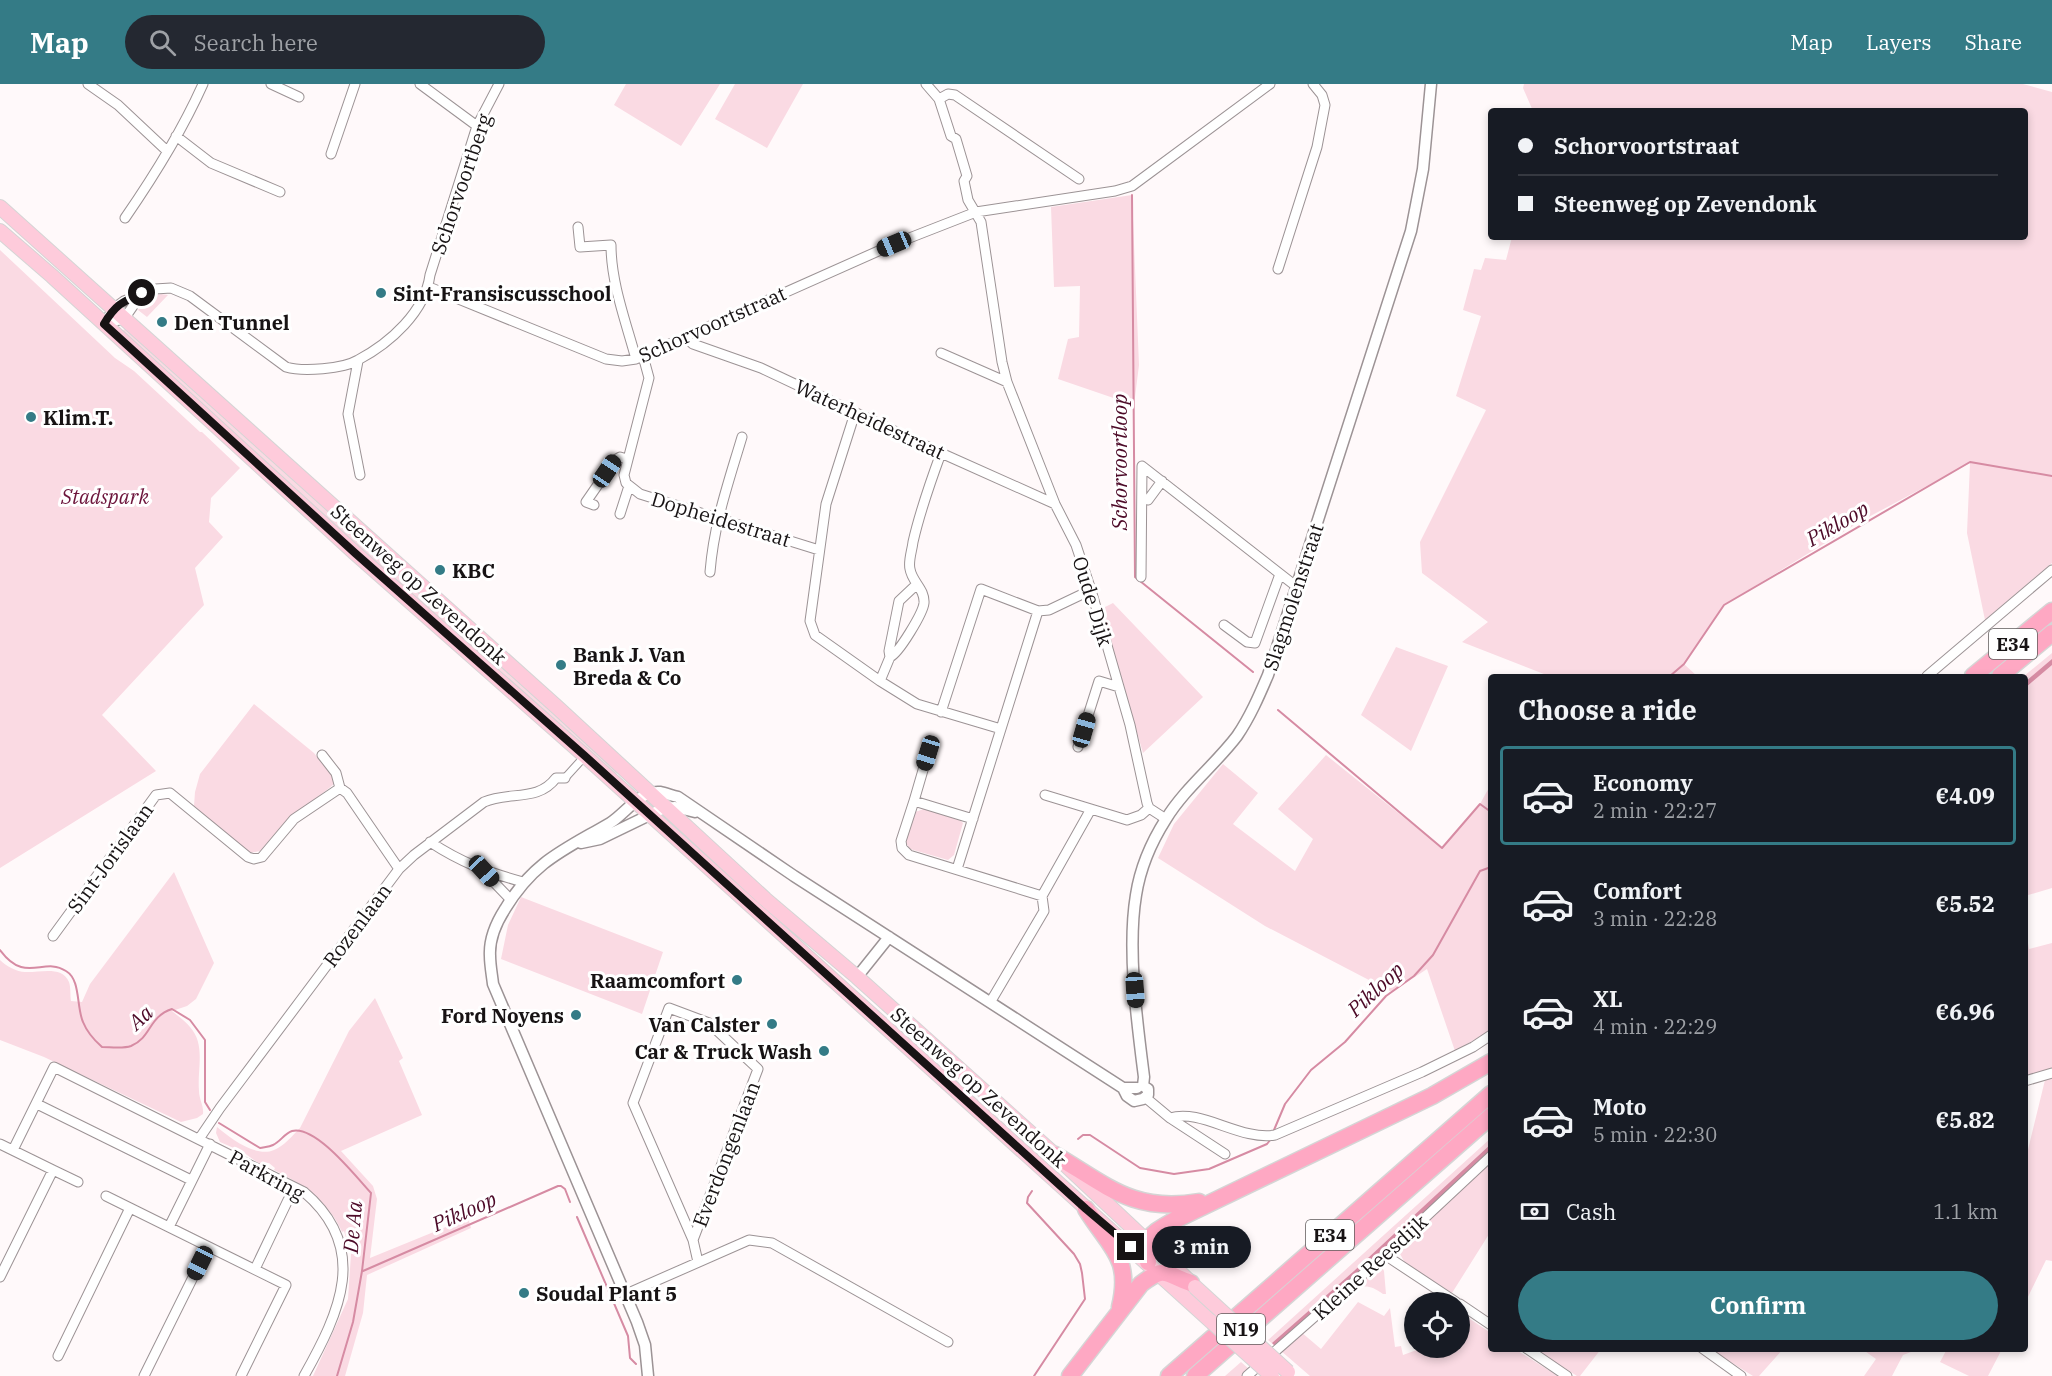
<!DOCTYPE html>
<meta charset="utf-8">
<style>
:root{--surface:#171b24;--page:#242831;--text:#f1f3f6;--muted:#9ea1a6;--line:#363941;--accent:#347b86}
body{margin:0;font-family:"IBM Plex Serif",serif;background:var(--page);color:var(--text);height:100vh;display:flex;flex-direction:column;font-size:22px;white-space:nowrap}
*{box-sizing:border-box;margin:0}
p{font-size:20px;color:var(--muted)}
.icon{flex:none;width:33px;height:33px;fill:none;stroke:currentColor;stroke-width:2;stroke-linecap:round;stroke-linejoin:round}
.map{position:relative;flex:1;overflow:hidden}
.panel{position:absolute;left:1488px;top:590px;width:540px;height:678px;display:flex;flex-direction:column;background:var(--surface);border-radius:6px;box-shadow:0 3px 9px #0003}
.panel>*{flex:none}
.guide{position:absolute;left:1488px;top:24px;width:540px;height:132px;border-radius:6px;box-shadow:0 3px 9px #0003;display:grid;align-content:center;height:132px;padding:0 30px;background:var(--surface)}
.controls{position:absolute;left:1404px;top:1208px;display:grid;gap:12px}
.controls a{display:grid;place-items:center;width:66px;height:66px;border-radius:50%;background:var(--surface);box-shadow:0 3px 9px #0003;font-size:30px}
.end{position:absolute;width:27px;height:27px;margin:-14px;border:8px solid #171314;background:#fff;box-shadow:0 0 0 3px #fff}
.from{border-radius:50%}
.bubble{position:absolute;height:42px;border-radius:21px;background:var(--surface);box-shadow:0 3px 9px #0003;font-size:20px;font-weight:800;line-height:42px;text-align:center}
.car{position:absolute;width:18px;height:36px;margin:-18px -9px;border-radius:8px;box-shadow:0 0 4px 2px #0007;background:linear-gradient(#222 24%,#8ab4d8 0 40%,#222 0 76%,#8ab4d8 0 86%,#222 0)}
.guide b{display:flex;align-items:center;gap:21px;height:57px;font-size:22px}
.guide b+b{border-top:2px solid var(--line)}
.guide i{width:15px;height:15px;background:var(--text)}
ul{padding:0;list-style:none}
li{display:flex;align-items:center;gap:18px;height:99px;margin:0 12px 9px;padding:0 18px;border:3px solid transparent;border-radius:6px}
li div{flex:1}
li b{display:block;font-size:22px}
li em{font-style:normal;font-weight:800}
li.selected{border-color:var(--accent)}
li>.icon{width:54px;height:54px;stroke-width:1.5}
h2{padding:0 30px;font-size:27px;line-height:72px}
.pay{display:flex;align-items:center;gap:15px;height:66px;padding:0 30px;font-size:22px}
.pay p{margin-inline-start:auto}
.primary-button{display:flex;gap:12px;margin-top:auto;padding:12px 30px}
.primary-button a{flex:1;height:69px;border-radius:36px;background:var(--accent);color:#fff;font-size:24px;font-weight:800;line-height:69px;text-align:center}
header{display:flex;align-items:center;gap:36px;box-sizing:border-box;height:84px;padding:0 30px;background:var(--accent);color:#fff}
header strong{font-size:28px}
nav{display:flex;gap:33px;margin-inline-start:auto;font-size:21px}
.search{width:420px;height:54px;background:var(--page);display:flex;align-items:center;gap:15px;box-sizing:border-box;padding:0 21px;border-radius:33px;color:var(--muted);font-size:22px}
.map>svg:first-child{display:block}
.green{fill:#fadae3}
.water{fill:#d68ba3}
.lines{fill:none;stroke-linecap:round;stroke-linejoin:round}
.stream{stroke:#d68ba3;stroke-width:2}
.pedestrian-casing{stroke:#9c9395;stroke-width:9}
.minor-casing{stroke:#9c9395;stroke-width:11}
.tertiary-casing{stroke:#9c9395;stroke-width:13}
.primary-casing{stroke:#d5d5d5;stroke-width:16}
.motorway-casing{stroke:#d5d5d5;stroke-width:19}
.pedestrian{stroke:#fff;stroke-width:7}
.minor{stroke:#fff;stroke-width:9}
.tertiary{stroke:#fff;stroke-width:10}
.primary{stroke:#fecbdb;stroke-width:14}
.motorway{stroke:#fea8c3;stroke-width:16}
.primary-bridge-casing{stroke:#d5d5d5;stroke-width:16;stroke-linecap:butt}
.primary-bridge{stroke:#fecbdb;stroke-width:14}
.route{stroke:#171314;stroke-width:8}
.poi-dot{fill:#347b86;stroke:#fff;stroke-width:2}
.labels{text-anchor:middle;dominant-baseline:central;stroke-width:6;stroke-linejoin:round;paint-order:stroke}
.shield{fill:#fff;stroke:#5d5a5a;stroke-width:1.5}
.shield-label{font-size:18px;font-weight:bold;fill:#171314}
.street-label{font-size:20px;fill:#171314;stroke:#fff}
.poi-label{font-size:20px;font-weight:bold;fill:#171314;stroke:#fff;text-anchor:start}
.park-label{font-size:20px;font-style:italic;fill:#6c143b;stroke:#fff}
.water-label{font-size:21px;font-style:italic;fill:#4d0a28;stroke:#fff}
</style>
<header>
<strong>Map</strong>
<div class="search"><svg class="icon" aria-label="search" viewBox="0 0 24 24"><circle cx="10" cy="10" r="6"/><path d="M15 15l6 6"/></svg>Search here</div>
<nav><a>Map</a><a>Layers</a><a>Share</a></nav>
</header>
<div class="map">
<svg width="2052" height="1292" viewBox="0 0 2052 1292">
<rect width="100%" height="100%" fill="#fff9fa"/>
<path class="green" d="M626 0H720L681 62 614 21Z
M735 0H803L767 64 715 35Z
M1524 0H2023L2052 8V479L1985 536 1967 449 1970 379 1861 437 1724 521 1684 580 1697 592H1549L1462 558 1488 538 1422 489 1420 458 1486 326 1456 312 1481 232 1463 226 1474 185 1481 186 1485 174 1506 176 1512 153H2025V27H1533L1523 4Z
M1132 111 1139 281 1134 321 1058 295 1068 255 1079 253 1080 202 1054 203 1051 123Z
M0 166 115 274 134 287 200 348H202L240 384 211 414 209 438 223 453 195 484 204 521 102 631 156 687 0 784Z
M161 210 168 211 147 233 138 226C143 216 152 212 161 210Z
M127 244 619 687 616 690 565 644 549 636 124 251 123 246Z
M1113 519 1203 613 1143 669 1101 525Z
M1396 563 1448 582 1411 667 1361 631Z
M2052 569V804L2025 812V592H2024Z
M254 620 314 669 335 695 334 700 328 705 284 739 260 767 250 769 194 722 195 708 200 690Z
M1326 671 1442 764 1480 720 1491 700V946L1455 967 1427 885 1392 908 1265 842 1158 774 1174 740 1223 680 1258 709 1233 740 1295 787 1313 755 1278 725Z
M924 725 958 734 963 739 954 771 948 776 910 765 905 758 915 728Z
M174 788 214 879 196 915 187 922 172 927C178 932 185 937 190 943 206 961 197 984 199 1007 199 1015 204 1022 203 1030L197 1034 181 1038 44 973 0 956V876C6 882 17 888 25 888 39 889 62 881 69 898 71 904 70 912 71 917L82 918 90 900Z
M521 813 663 868 642 930 501 875 508 841Z
M2025 841 2029 865 2052 859V984L2025 992Z
M375 914 403 974 399 977 422 1031 341 1067 373 1102 377 1115 370 1174 468 1134 471 1144 367 1191 363 1229 345 1292H313L348 1215 351 1170 344 1147 342 1148C329 1118 303 1100 274 1086L275 1084 269 1079 261 1081 243 1068 220 1058 216 1049 217 1043C230 1054 256 1074 274 1066 284 1062 292 1052 300 1044L349 947Z
M2052 994V1177L2046 1176 2025 1219V1078L2045 996Z
M1491 1054V1067L1276 1263 1268 1256Z
M1491 1076V1147L1452 1209 1405 1179 1399 1168 1400 1162Z
M1378 1182H1381L1384 1187 1386 1210H1383C1369 1200 1360 1200 1347 1211L1345 1210Z
M1358 1218 1384 1232 1390 1224 1395 1263 1401 1262 1403 1271 1425 1263H1460V1251L1470 1235 1491 1249V1264L1515 1265 1558 1292H1310L1280 1266 1301 1248 1321 1265Z
M1535 1265H1601L1580 1292H1577Z
M1710 1265H1783L1759 1292H1753Z
M1862 1265H1913L1911 1268 1903 1271 1892 1292H1864L1876 1275Z
M1947 1265V1264L2002 1265 1988 1292H1969L1940 1278Z
M1241 1278 1249 1285 1242 1292H1225Z"/>
<path class="water" d="M2052 575V581L2025 604V598Z
M1491 1060V1067L1276 1263 1272 1259 1354 1187Z"/>
<g class="lines">
<path class="stream" d="M1132 111 1135 493 1253 588
M1670 592 1684 580 1724 521 1970 378 2052 392
M1278 626 1442 764 1480 720 1491 728
M0 866C26 901 43 872 66 887 81 896 76 922 83 938 87 948 94 956 102 963 110 963 123 965 131 962 152 953 148 933 172 925L190 936 205 956V1018L210 1026
M219 1039 260 1064C264 1063 269 1063 273 1061 280 1058 285 1049 292 1047 316 1041 356 1093 371 1109L362 1187 353 1238 337 1292
M1274 1046 1285 1020 1311 986 1345 958 1386 912 1414 892 1433 871 1480 787 1491 783
M1078 1055 1083 1051H1090L1140 1084 1174 1090 1209 1085 1267 1060 1271 1055
M1032 1107 1028 1113 1027 1119 1074 1170 1080 1180 1082 1189 1085 1215 1034 1292
M577 1133 628 1252 630 1274 636 1280
M363 1187 558 1102H561L565 1105 570 1118"/>
<defs>
<path id="pedestrian" d="M565 694 585 672"/>
<path id="minor" d="M88 0 118 21 167 67
M271 0 299 13
M420 0 477 42
M926 0 939 15 951 52 956 55 967 92 964 97 968 116 981 138 1002 278 1007 298 1055 420 1076 461 1091 506 1130 641 1147 719 1149 724 1166 735
M939 15 948 10 955 11 1079 95
M176 52 211 79 280 108
M331 70 355 0
M125 134C154 92 182 47 203 0
M578 143 580 163 611 161C611 199 626 238 636 275
M1278 185 1317 63 1325 21 1322 11 1313 0
M429 203 606 275 622 277 636 275 894 160 976 128 1115 107 1132 102 1270 0
M104 240 113 225 124 217 155 205 171 204 190 212 286 283C303 288 343 285 358 276 390 259 425 228 430 191L477 42 499 0
M104 240 124 235 142 209
M685 253 693 260 761 284 941 369 1055 420
M941 269 1007 298
M643 272 649 294 624 391 626 399 640 410 819 466
M358 277 348 330 360 391
M855 329 826 420 810 537 815 551 880 597 917 620 1001 645
M1148 416 1162 397
M594 421 586 418 615 376 620 373 627 375
M620 430 629 402
M710 488C714 439 728 400 742 353
M1141 493 1142 382 1297 503
M1224 541 1247 558 1255 559 1280 490
M890 573 889 567 899 517 916 501
M1927 592 2052 486
M880 597 890 573C899 569 923 529 924 519 925 505 912 498 910 485 908 477 912 467 913 458 920 427 930 399 941 369
M941 628 981 505 1038 527 1049 526 1091 506
M1078 663 1099 597 1119 603
M322 671 336 689 340 704
M1045 711 1127 736 1141 731 1149 724
M914 717 928 669
M973 735 914 717 901 757 902 764 909 771 1042 812 1091 725
M430 758C462 779 487 788 523 798
M957 785 1038 527
M485 789 511 816
M53 852 156 711 170 709 248 773 254 775 262 773 294 735 340 704 347 709 399 785
M991 917 1044 827 1042 812
M2025 997 2052 989
M1146 1014 1170 1034 1225 1070
M37 1020 191 1096
M1170 1034C1201 1024 1240 1057 1275 1051L1422 988 1473 963 1491 951
M199 1055 220 1024 399 785 414 771 484 718C510 707 538 718 556 694H565
M0 1060 53 1086 0 1193
M13 1066 54 983 304 1108C370 1164 340 1228 304 1292
M53 1086 78 1098
M106 1112 286 1201 241 1292
M169 1143 210 1060
M693 1156 758 985 709 939 669 924 633 1019 693 1156 698 1178
M1385 1171 1456 1218
M255 1185 288 1116
M626 1210 749 1156 772 1159 948 1258
M1460 1220 1491 1241
M1526 1264 1567 1292
M1702 1264 1741 1292
M58 1272 130 1124
M144 1292 208 1163
M1247 1292 1385 1171 1491 1072"/>
<path id="tertiary" d="M581 759 600 755 664 724 675 723 695 728
M857 893 889 853
M1143 1002 1144 993C1137 938 1127 865 1136 811 1140 785 1152 757 1166 735 1185 704 1215 681 1237 652 1250 633 1259 612 1268 591L1411 147 1423 85 1431 0
M1123 1004 1127 1012 1134 1017 1143 1015 1148 1011V1005L1143 1002
M648 1292 645 1261 637 1238 493 900C492 891 490 881 490 872 489 855 496 839 505 825 534 777 564 766 610 739 625 730 640 706 660 708 666 709 672 712 678 713L794 792 1123 1004H1137"/>
<path id="primary" d="M0 123 558 624 765 815 857 893 1055 1071 1187 1195
M0 147 52 192 355 469 585 672 1212 1238"/>
<path id="motorway" d="M1973 592 2052 527
M2000 592 2052 549
M1055 1071C1108 1102 1133 1129 1199 1118
M1086 1125C1110 1164 1132 1173 1120 1223
M1148 1178C1142 1152 1154 1149 1173 1137L1432 1012 1491 978
M1070 1292 1141 1200C1167 1180 1165 1191 1191 1199
M1169 1292 1491 1010
M1195 1292 1491 1032"/>
</defs>
<use href="#pedestrian" class="pedestrian-casing"/>
<use href="#minor" class="minor-casing"/>
<use href="#tertiary" class="tertiary-casing"/>
<use href="#primary" class="primary-casing"/>
<use href="#motorway" class="motorway-casing"/>
<use href="#pedestrian" class="pedestrian"/>
<use href="#minor" class="minor"/>
<use href="#tertiary" class="tertiary"/>
<use href="#primary" class="primary"/>
<use href="#motorway" class="motorway"/>
<defs>
<path id="primary-bridge" d="M1195 1203 1288 1288
M1212 1238 1272 1292"/>
</defs>
<use href="#primary-bridge" class="primary-bridge-casing"/>
<use href="#primary-bridge" class="primary-bridge"/>
</g>
<g class="lines">
<path class="route" d="M142 209C122 218 115 221 104 240L355 469 585 672 1086 1125 1131 1163"/>
</g>
<g class="poi-dot">
<circle cx="381" cy="209" r="6"/>
<circle cx="162" cy="238" r="6"/>
<circle cx="31" cy="333" r="6"/>
<circle cx="440" cy="486" r="6"/>
<circle cx="561" cy="581" r="6"/>
<circle cx="737" cy="896" r="6"/>
<circle cx="576" cy="931" r="6"/>
<circle cx="772" cy="940" r="6"/>
<circle cx="824" cy="967" r="6"/>
<circle cx="524" cy="1209" r="6"/>
</g>
<g class="labels">
<g class="shield">
<rect x="1989" y="545" width="48" height="30" rx="4.5"/>
<rect x="1306" y="1136" width="48" height="30" rx="4.5"/>
<rect x="1217" y="1230" width="48" height="30" rx="4.5"/>
</g>
<g class="shield-label">
<text x="2013" y="560">E34</text>
<text x="1330" y="1151">E34</text>
<text x="1241" y="1245">N19</text>
</g>
<g class="street-label">
<text transform="translate(461 100) rotate(-71)">Schorvoortberg</text>
<text transform="translate(712 240) rotate(-24)">Schorvoortstraat</text>
<text transform="translate(870 335) rotate(25)">Waterheidestraat</text>
<text transform="translate(721 435) rotate(17)">Dopheidestraat</text>
<text transform="translate(419 500) rotate(42)">Steenweg op Zevendonk</text>
<text transform="translate(1293 513) rotate(-72)">Slagmolenstraat</text>
<text transform="translate(1093 517) rotate(73)">Oude Dijk</text>
<text transform="translate(110 774) rotate(-54)">Sint-Jorislaan</text>
<text transform="translate(357 841) rotate(-53)">Rozenlaan</text>
<text transform="translate(979 1003) rotate(42)">Steenweg op Zevendonk</text>
<text transform="translate(726 1070) rotate(-69)">Everdongenlaan</text>
<text transform="translate(267 1091) rotate(29)">Parkring</text>
<text transform="translate(1370 1183) rotate(-42)">Kleine Reesdijk</text>
</g>
<g class="poi-label">
<text x="393" y="209">Sint-Fransiscusschool</text>
<text x="174" y="238">Den Tunnel</text>
<text x="43" y="333">Klim.T.</text>
<text x="452" y="486">KBC</text>
<text x="573" y="570">Bank J. Van<tspan x="573" dy="23">Breda &amp; Co</tspan></text>
<text x="725" y="896" text-anchor="end">Raamcomfort</text>
<text x="564" y="931" text-anchor="end">Ford Noyens</text>
<text x="760" y="940" text-anchor="end">Van Calster</text>
<text x="812" y="967" text-anchor="end">Car &amp; Truck Wash</text>
<text x="536" y="1209">Soudal Plant 5</text>
</g>
<g class="park-label">
<text x="105" y="412">Stadspark</text>
</g>
<g class="water-label">
<text transform="translate(1119 378) rotate(-90)">Schorvoortloop</text>
<text transform="translate(1837 439) rotate(-30)">Pikloop</text>
<text transform="translate(1375 905) rotate(-43)">Pikloop</text>
<text transform="translate(140 933) rotate(-44)">Aa</text>
<text transform="translate(464 1127) rotate(-24)">Pikloop</text>
<text transform="translate(352 1143) rotate(-85)">De Aa</text>
</g>
</g>
</svg>
<div class="controls">
<a><svg class="icon" aria-label="locate" viewBox="0 0 24 24"><circle cx="12" cy="12" r="6"/><path d="M12 2v4M12 18v4M2 12h4M18 12h4"/></svg></a>
</div>
<i class="end from" style="left:142px;top:209px"></i>
<i class="end" style="left:1131px;top:1163px"></i>
<div class="bubble" style="left:1152px;top:1142px;width:99px">3 min</div>
<i class="car" style="left:894px;top:160px;rotate:247deg"></i>
<i class="car" style="left:607px;top:387px;rotate:34deg"></i>
<i class="car" style="left:1084px;top:646px;rotate:16deg"></i>
<i class="car" style="left:928px;top:669px;rotate:197deg"></i>
<i class="car" style="left:484px;top:787px;rotate:137deg"></i>
<i class="car" style="left:1135px;top:906px;rotate:176deg"></i>
<i class="car" style="left:200px;top:1179px;rotate:206deg"></i>
<div class="guide">
<b><i class="from"></i>Schorvoortstraat</b>
<b><i></i>Steenweg op Zevendonk</b>
</div>
<section class="panel">
<h2>Choose a ride</h2>
<ul>
<li class="selected"><svg class="icon" aria-label="car" viewBox="0 0 24 24"><path d="M5 17H2v-5l4-1 3-4h7l3 4 3 1v5h-3M9 17h6M6 11h13"/><circle cx="7" cy="17" r="2"/><circle cx="17" cy="17" r="2"/></svg><div><b>Economy</b><p>2 min · 22:27</p></div><em>€4.09</em></li>
<li><svg class="icon" aria-label="car" viewBox="0 0 24 24"><path d="M5 17H2v-5l4-1 3-4h7l3 4 3 1v5h-3M9 17h6M6 11h13"/><circle cx="7" cy="17" r="2"/><circle cx="17" cy="17" r="2"/></svg><div><b>Comfort</b><p>3 min · 22:28</p></div><em>€5.52</em></li>
<li><svg class="icon" aria-label="car" viewBox="0 0 24 24"><path d="M5 17H2v-5l4-1 3-4h7l3 4 3 1v5h-3M9 17h6M6 11h13"/><circle cx="7" cy="17" r="2"/><circle cx="17" cy="17" r="2"/></svg><div><b>XL</b><p>4 min · 22:29</p></div><em>€6.96</em></li>
<li><svg class="icon" aria-label="car" viewBox="0 0 24 24"><path d="M5 17H2v-5l4-1 3-4h7l3 4 3 1v5h-3M9 17h6M6 11h13"/><circle cx="7" cy="17" r="2"/><circle cx="17" cy="17" r="2"/></svg><div><b>Moto</b><p>5 min · 22:30</p></div><em>€5.82</em></li>
</ul>
<div class="pay"><svg class="icon" aria-label="cash" viewBox="0 0 24 24"><path d="M3 7h18v10H3z"/><circle cx="12" cy="12" r="2"/></svg>Cash<p>1.1 km</p></div>
<div class="primary-button"><a>Confirm</a></div>
</section>
</div>
